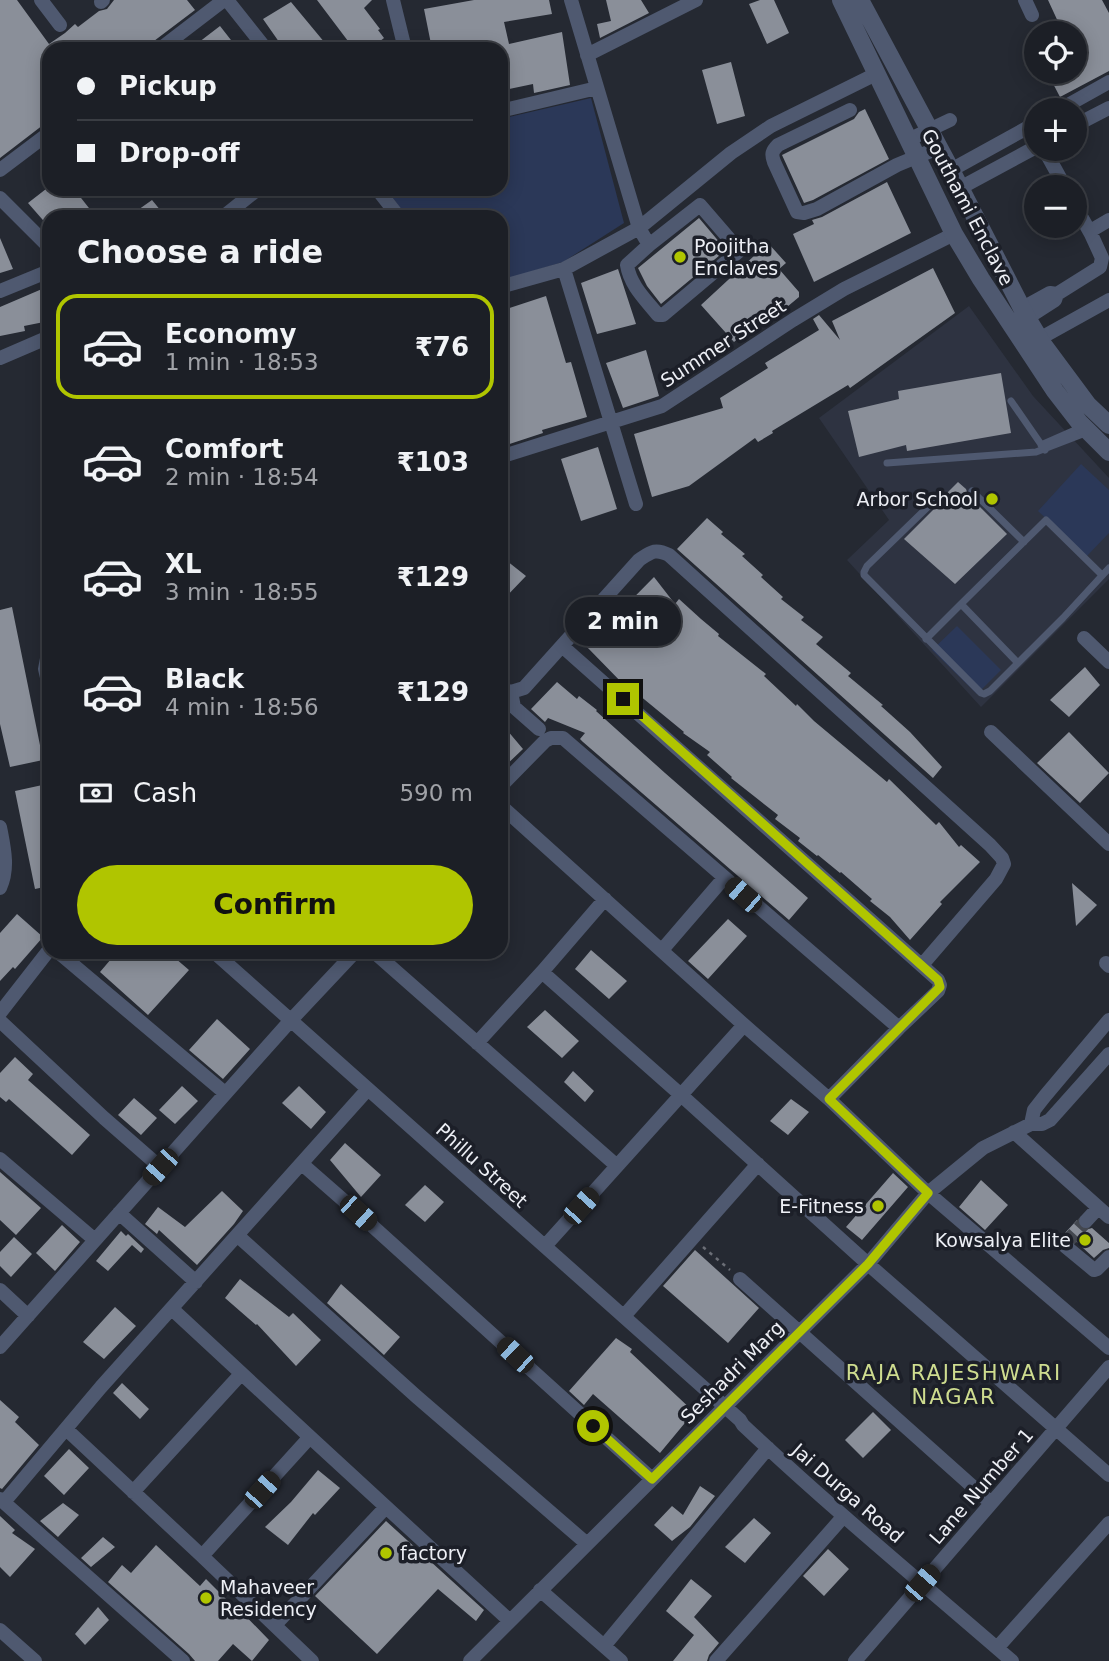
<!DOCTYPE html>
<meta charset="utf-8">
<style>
:root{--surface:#1c1f26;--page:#292c32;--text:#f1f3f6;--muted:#a0a2a7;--line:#3a3d43;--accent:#b0c500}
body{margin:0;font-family:"DejaVu Sans",sans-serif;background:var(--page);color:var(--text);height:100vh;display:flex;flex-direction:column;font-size:26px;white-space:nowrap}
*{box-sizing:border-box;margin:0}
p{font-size:23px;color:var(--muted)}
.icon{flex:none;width:38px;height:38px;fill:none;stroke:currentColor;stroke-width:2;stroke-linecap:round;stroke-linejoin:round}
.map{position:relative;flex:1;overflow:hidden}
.side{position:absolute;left:42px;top:210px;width:466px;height:749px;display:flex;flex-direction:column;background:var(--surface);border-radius:21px;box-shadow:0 4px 18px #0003,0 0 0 2px var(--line)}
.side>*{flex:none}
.hud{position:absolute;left:42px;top:42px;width:466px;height:154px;border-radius:21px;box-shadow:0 4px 18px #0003,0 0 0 2px var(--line);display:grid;align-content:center;height:154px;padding:0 35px;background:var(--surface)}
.fabs{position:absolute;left:1024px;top:21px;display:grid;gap:14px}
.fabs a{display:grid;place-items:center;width:63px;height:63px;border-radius:50%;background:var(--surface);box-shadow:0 4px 18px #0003,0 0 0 2px var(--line);font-size:35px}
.end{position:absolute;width:32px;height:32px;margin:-16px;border:9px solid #b0c500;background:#111;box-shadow:0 0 0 4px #111}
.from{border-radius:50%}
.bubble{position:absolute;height:49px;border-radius:24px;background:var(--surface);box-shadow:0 4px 18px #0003,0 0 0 2px var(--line);font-size:23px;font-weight:700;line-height:49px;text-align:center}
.car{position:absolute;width:21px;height:42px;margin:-21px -10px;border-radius:9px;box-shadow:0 0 5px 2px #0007;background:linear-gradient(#222 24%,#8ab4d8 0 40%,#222 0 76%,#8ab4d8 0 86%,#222 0)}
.hud b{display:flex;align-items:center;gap:24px;height:66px;font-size:26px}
.hud b+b{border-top:2px solid var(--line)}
.hud i{width:18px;height:18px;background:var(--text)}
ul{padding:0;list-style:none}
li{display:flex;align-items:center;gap:21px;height:105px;margin:0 14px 10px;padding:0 21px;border:4px solid transparent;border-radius:21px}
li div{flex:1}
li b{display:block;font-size:26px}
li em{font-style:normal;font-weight:700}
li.on{border-color:var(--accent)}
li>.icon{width:63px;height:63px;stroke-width:1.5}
h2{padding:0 35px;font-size:32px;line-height:84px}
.pay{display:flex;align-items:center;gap:18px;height:77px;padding:0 35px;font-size:26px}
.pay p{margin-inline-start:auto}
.cta{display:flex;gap:14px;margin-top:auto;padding:14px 35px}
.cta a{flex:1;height:80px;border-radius:42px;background:var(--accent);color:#111;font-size:28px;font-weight:700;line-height:80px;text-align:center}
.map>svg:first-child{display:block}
.built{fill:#2e3341}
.green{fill:#2b3858}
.building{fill:#8a8f99}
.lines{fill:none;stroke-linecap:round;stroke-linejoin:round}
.minor-tunnel{stroke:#43474f;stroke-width:14;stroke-dasharray:14 7;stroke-linecap:butt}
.path{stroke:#6b6e76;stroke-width:2.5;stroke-dasharray:3.5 5;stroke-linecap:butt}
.service{stroke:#4f5970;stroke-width:7}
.minor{stroke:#4f5970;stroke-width:14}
.tertiary{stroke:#4f5970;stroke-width:18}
.route{stroke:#b0c500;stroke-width:9}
.poi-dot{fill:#b0c500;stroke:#1c1f28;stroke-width:2.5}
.labels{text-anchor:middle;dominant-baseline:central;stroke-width:7;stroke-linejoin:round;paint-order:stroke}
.street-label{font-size:19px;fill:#edeff5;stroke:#1c1f28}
.poi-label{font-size:19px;fill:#edeff5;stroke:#1c1f28;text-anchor:start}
.neighbourhood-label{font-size:21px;letter-spacing:2px;fill:#cedc8f;stroke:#1c1f28}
</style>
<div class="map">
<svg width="1109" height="1661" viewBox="0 0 1109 1661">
<rect width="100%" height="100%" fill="#252932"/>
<path class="built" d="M969 306 1033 396 1109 478V579L981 707 847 560 889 520 819 418Z"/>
<path class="green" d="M591 98 624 223 563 262 501 281 500 217H407L386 189H500L501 119Z
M1081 464 1109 490V533L1086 557 1038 511Z
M957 626 1001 670 977 694 932 650Z"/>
<path class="building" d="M0 0H17L49 44 65 33 75 24 78 27 99 11 107 9 114 0H187L195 10 154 41 151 49H49V123L43 125 0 158Z
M317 0H372L364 8 380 29 378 30 384 38 370 49H354Z
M474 0H549L552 14 504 22 509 44 562 32 570 85 534 93 533 84 500 91V49H432L424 9Z
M606 0H641L649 13 600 38 597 24 611 21Z
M760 0H774L789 33 767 44 749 4Z
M1048 0H1102L1109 13V71L1060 97 1047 72H1074V33H1045L1060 26Z
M291 2 330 49H284L263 19Z
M220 26 238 49H190Z
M731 62 745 116 717 124 702 70Z
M865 109 889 159 813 200 804 203 782 155 854 119 859 112Z
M887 182 911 233 814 282 793 234 814 224 812 220 822 217Z
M46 189H74L96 217H49V227L28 203Z
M152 200 166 217H128Z
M699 218 726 250 661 304 647 286 638 268Z
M0 238 13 269 0 273Z
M768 243 786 263 779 269 799 292V297L775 317 769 311 734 342 701 305Z
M933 268 955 313 850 388 848 385 772 431 773 433 758 442 755 438 689 486 652 497 634 434 723 408 720 398 768 368 765 363 819 330 813 319 819 315 840 340 832 321Z
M618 269 636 324 597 334 581 283Z
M49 286V321L24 326 25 331 0 336V307Z
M546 296 566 363 571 362 587 417 542 430 543 433 500 447V311Z
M646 350 659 396 623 408 606 363Z
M1001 373 1011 433 907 451 906 445 859 457 848 411 899 399 898 391Z
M598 447 617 509 581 521 561 459Z
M958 482 966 489 968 495 1007 534 955 584 904 539 940 503 942 498Z
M707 518 723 532 721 534 745 554 742 556 763 575 761 577 783 597 781 599 804 617 801 620 823 637 816 644 851 673 848 676 883 705 881 706 910 732 942 767 933 778 677 549Z
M507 561 526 576 500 603V568Z
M654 577 675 604 679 599 701 619 719 634 718 636 766 674 764 676 796 706 797 704 814 721 887 782 889 779 936 825 939 822 959 847 961 845 980 862 940 902 942 904 910 940 890 917 870 901 872 899 841 872 840 873 818 855 817 856 798 841 800 838 775 819 778 815 731 778 732 777 707 755 710 752 683 733 684 732 628 686 627 688 586 646Z
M12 607 43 760 10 767 0 724V610Z
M1085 667 1100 685 1069 717 1050 700Z
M557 682 577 699 579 696 597 710 596 711 665 773 808 898 789 920 583 742 580 739 585 733 548 718 545 722 531 709Z
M507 730 523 749 500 771V740Z
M1069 732 1109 773 1080 803 1037 763Z
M47 784 49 791V874H47L49 886 35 889 15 791Z
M1072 883 1097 905 1076 926Z
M17 914 43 937 15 969 13 967 0 981V933Z
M728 919 747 936 708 979 688 961Z
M591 950 627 981 609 999 575 969Z
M117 952H168L189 970 148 1015 100 972Z
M545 1010 579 1041 562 1058 527 1027Z
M217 1019 250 1049 223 1079 189 1050Z
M15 1057 33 1074 28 1080 90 1135 72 1155 9 1099 6 1102 0 1097V1073Z
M573 1071 594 1091 585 1102 564 1082Z
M182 1086 198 1101 175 1124 159 1110Z
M299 1086 326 1112 311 1129 282 1103Z
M134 1098 157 1118 141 1135 118 1115Z
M791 1099 809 1112 788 1135 770 1121Z
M345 1143 381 1175 361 1197 330 1160Z
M0 1172 41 1208 16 1235 0 1220Z
M893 1173 908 1187 862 1240 846 1227Z
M981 1180 1008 1205 985 1230 959 1207Z
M425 1185 444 1202 425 1222 405 1205Z
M222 1191 243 1211 234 1224 197 1265 159 1230 157 1234 145 1224 158 1207 185 1227Z
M1077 1220 1080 1228 1085 1230 1092 1228 1109 1243V1248L1103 1250 1094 1258 1070 1236 1064 1234Z
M62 1225 80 1242 55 1271 36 1253Z
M121 1231 126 1236 128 1234 144 1249 141 1253 132 1245 108 1271 96 1261Z
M14 1237 32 1254 11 1277 0 1266V1252Z
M695 1250 759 1308 728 1343 663 1286Z
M240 1279 289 1317 293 1313 321 1340 296 1366 257 1324 256 1325 225 1298Z
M341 1284 400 1337 384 1355 327 1303Z
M115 1307 136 1326 104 1359 83 1342Z
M616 1338 632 1349 630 1352 694 1412 660 1453 593 1394 584 1405 569 1391Z
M122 1383 149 1409 140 1419 113 1393Z
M0 1400 19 1417 15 1422 39 1445 2 1489 0 1488Z
M873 1412 891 1430 863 1458 845 1440Z
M69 1449 89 1468 64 1495 44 1476Z
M318 1470 340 1488 315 1515 313 1513 288 1545 265 1527 291 1502Z
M700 1486 715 1496 690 1527 672 1541 654 1525 672 1506 683 1515Z
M63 1503 79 1515 58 1537 40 1521Z
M0 1516 15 1530 12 1533 35 1549 10 1577 0 1567Z
M754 1518 771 1533 745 1563 725 1547Z
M386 1521 484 1610 476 1621 438 1589 377 1654 315 1596Z
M103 1537 115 1547 91 1567 81 1558Z
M156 1545 200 1586 206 1579 229 1602 230 1600 269 1640 252 1661 233 1644 218 1661H195L189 1654 108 1582 122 1565 131 1573Z
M828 1549 849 1569 824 1596 803 1576Z
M691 1579 712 1596 694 1617 719 1643 709 1655 707 1661H673L694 1635 666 1611Z
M98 1607 109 1620 85 1645 75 1634Z"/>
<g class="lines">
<path class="minor-tunnel" d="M1065 1244 1086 1221"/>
<path class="path" d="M703 1247 730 1270"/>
<path class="service" d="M1011 401 1045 450
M1041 445 1082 427
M887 463 1036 452 1088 432
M972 491 1024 542
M936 499 867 566 864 572V575L981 693 984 694 990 691 1063 618 1109 568
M961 604 1046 520 1102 575
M926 639 961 604 1018 663"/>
<path class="minor" d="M41 0 60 25
M227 0 266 49
M393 0 405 49
M571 0 639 228 649 245 700 205 738 249V252L663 315H658C645 299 630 285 627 265L649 245
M1025 0 1032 15
M101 2 103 0
M160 49 224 0
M587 55 696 0
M850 110 778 145C772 151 771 154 774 162L797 212 804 213 817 209 897 165 938 148
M1059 110 1109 82
M500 111 597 88
M1074 126 1109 108
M908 140 950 120
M1044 149 1065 187
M0 170 49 133
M951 170 1036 123
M960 188 1036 147
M377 189 399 217
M0 198 49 247
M1074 204 1091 234
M223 217 258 189
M564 269 636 504
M500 287 564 269 639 228 731 153 771 126 876 74
M0 291 49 271
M1057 294 1100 267 1102 258 1091 234 1092 230 1109 220
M1021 309 1050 293 1057 294 1055 300 1027 318
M1039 339 1109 300
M0 358 49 337
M500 457 662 406 793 320 844 289 954 234
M1084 638 1109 662
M562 646 938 980 940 985 938 991 899 1028 829 1099
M49 648 45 669 49 686
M500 689 511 692 524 688 639 560C651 552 655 548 669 555L990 845 1002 858 1004 864 996 879 922 965
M511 692 514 707 539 729
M991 732 1109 844
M500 787 545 741 551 738H563L899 1028
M500 805 744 1025 829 1099 928 1193 1109 1348
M0 827C4 848 9 868 0 888
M662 950 724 878
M58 952 225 1093
M214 952 740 1420 743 1425C830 1507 922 1583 1012 1661
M374 952 617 1166
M1106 963 1109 966
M542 972 605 899
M0 1013 49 950
M0 1021 104 1118 160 1167
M477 1043 542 972 681 1095 868 1264 1109 1475
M1031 1124 1034 1110 1045 1096 1109 1020
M1031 1124H1042L1050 1120 1109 1054
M1014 1132 1109 1217
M0 1159 95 1240
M302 1164 358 1213 652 1479
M119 1213 196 1282
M1086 1221 1098 1208
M238 1236 417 1397 586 1543
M1065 1244V1246L1094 1270 1097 1269 1109 1257
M545 1246 744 1025
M740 1279 991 1503
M0 1290 28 1316
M624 1316 758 1164
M0 1347 291 1020 355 952
M66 1429 202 1556 310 1437 172 1309
M310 1437 510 1621
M133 1492 241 1374
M0 1499 183 1661
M4 1502 101 1387 368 1089
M202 1556 312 1661
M540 1590 621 1661
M275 1625 386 1507
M0 1630 35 1661
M604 1646 768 1448
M997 1648 1109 1523
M470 1661 868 1264 928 1193 983 1148 1031 1124
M716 1661 843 1517
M855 1661 1109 1367"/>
<path class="tertiary" d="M841 0 954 234 981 279 1055 391 1079 422 1109 452
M860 0 951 170 1027 318 1042 343 1088 405 1109 425"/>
</g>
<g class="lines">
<path class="route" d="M593 1426 652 1479 868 1264 928 1193 829 1099 940 987 938 980 623 699"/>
</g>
<g class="poi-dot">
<circle cx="680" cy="257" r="7"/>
<circle cx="992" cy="499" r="7"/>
<circle cx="878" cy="1206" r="7"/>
<circle cx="1085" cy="1240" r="7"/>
<circle cx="386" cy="1553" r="7"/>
<circle cx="206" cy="1598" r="7"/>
</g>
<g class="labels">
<g class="street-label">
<text transform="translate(968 207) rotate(62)">Gouthami Enclave</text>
<text transform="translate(723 343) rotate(-33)">Summer Street</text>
<text transform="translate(482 1165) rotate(42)">Phillu Street</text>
<text transform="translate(732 1372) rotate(-45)">Seshadri Marg</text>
<text transform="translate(981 1486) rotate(-49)">Lane Number 1</text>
<text transform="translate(848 1493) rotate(41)">Jai Durga Road</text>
</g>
<g class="poi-label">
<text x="694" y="246">Poojitha<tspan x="694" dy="22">Enclaves</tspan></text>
<text x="978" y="499" text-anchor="end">Arbor School</text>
<text x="864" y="1206" text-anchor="end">E-Fitness</text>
<text x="1071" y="1240" text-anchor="end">Kowsalya Elite</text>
<text x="400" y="1553">factory</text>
<text x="220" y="1587">Mahaveer<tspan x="220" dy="22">Residency</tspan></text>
</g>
<g class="neighbourhood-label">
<text x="954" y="1373">RAJA RAJESHWARI<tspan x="954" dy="24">NAGAR</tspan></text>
</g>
</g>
</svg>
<div class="fabs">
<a><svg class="icon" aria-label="locate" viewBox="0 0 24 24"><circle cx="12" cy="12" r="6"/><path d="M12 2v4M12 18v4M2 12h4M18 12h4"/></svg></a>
<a>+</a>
<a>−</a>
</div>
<i class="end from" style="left:593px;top:1426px"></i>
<i class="end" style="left:623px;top:699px"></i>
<div class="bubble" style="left:565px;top:597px;width:116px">2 min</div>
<i class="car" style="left:743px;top:895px;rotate:311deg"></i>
<i class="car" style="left:160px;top:1167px;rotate:222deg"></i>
<i class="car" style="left:581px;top:1206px;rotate:42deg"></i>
<i class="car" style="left:358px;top:1213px;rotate:132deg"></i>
<i class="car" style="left:515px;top:1355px;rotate:313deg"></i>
<i class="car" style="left:262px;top:1490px;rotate:42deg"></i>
<i class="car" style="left:922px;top:1583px;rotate:41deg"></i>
<div class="hud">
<b><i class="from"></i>Pickup</b>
<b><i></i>Drop-off</b>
</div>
<section class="side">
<h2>Choose a ride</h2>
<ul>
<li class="on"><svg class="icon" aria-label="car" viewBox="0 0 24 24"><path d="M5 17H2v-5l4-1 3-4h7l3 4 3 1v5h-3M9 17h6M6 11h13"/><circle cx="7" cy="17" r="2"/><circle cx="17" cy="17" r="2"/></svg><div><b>Economy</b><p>1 min · 18:53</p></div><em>₹76</em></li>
<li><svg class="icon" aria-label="car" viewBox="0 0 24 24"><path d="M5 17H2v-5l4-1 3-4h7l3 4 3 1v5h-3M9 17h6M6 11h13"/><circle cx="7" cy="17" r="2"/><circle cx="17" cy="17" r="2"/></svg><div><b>Comfort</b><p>2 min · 18:54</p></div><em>₹103</em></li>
<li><svg class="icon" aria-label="car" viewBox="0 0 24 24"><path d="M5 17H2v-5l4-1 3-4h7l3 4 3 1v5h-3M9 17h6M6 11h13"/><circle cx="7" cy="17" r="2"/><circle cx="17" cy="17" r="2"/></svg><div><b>XL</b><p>3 min · 18:55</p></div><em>₹129</em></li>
<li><svg class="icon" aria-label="car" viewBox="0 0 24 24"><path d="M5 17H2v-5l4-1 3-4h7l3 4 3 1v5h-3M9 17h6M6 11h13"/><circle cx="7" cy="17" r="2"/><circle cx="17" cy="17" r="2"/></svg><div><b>Black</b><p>4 min · 18:56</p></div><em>₹129</em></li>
</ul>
<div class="pay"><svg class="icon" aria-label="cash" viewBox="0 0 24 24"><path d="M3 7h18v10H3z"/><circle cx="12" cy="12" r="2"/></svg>Cash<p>590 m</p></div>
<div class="cta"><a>Confirm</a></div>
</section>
</div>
